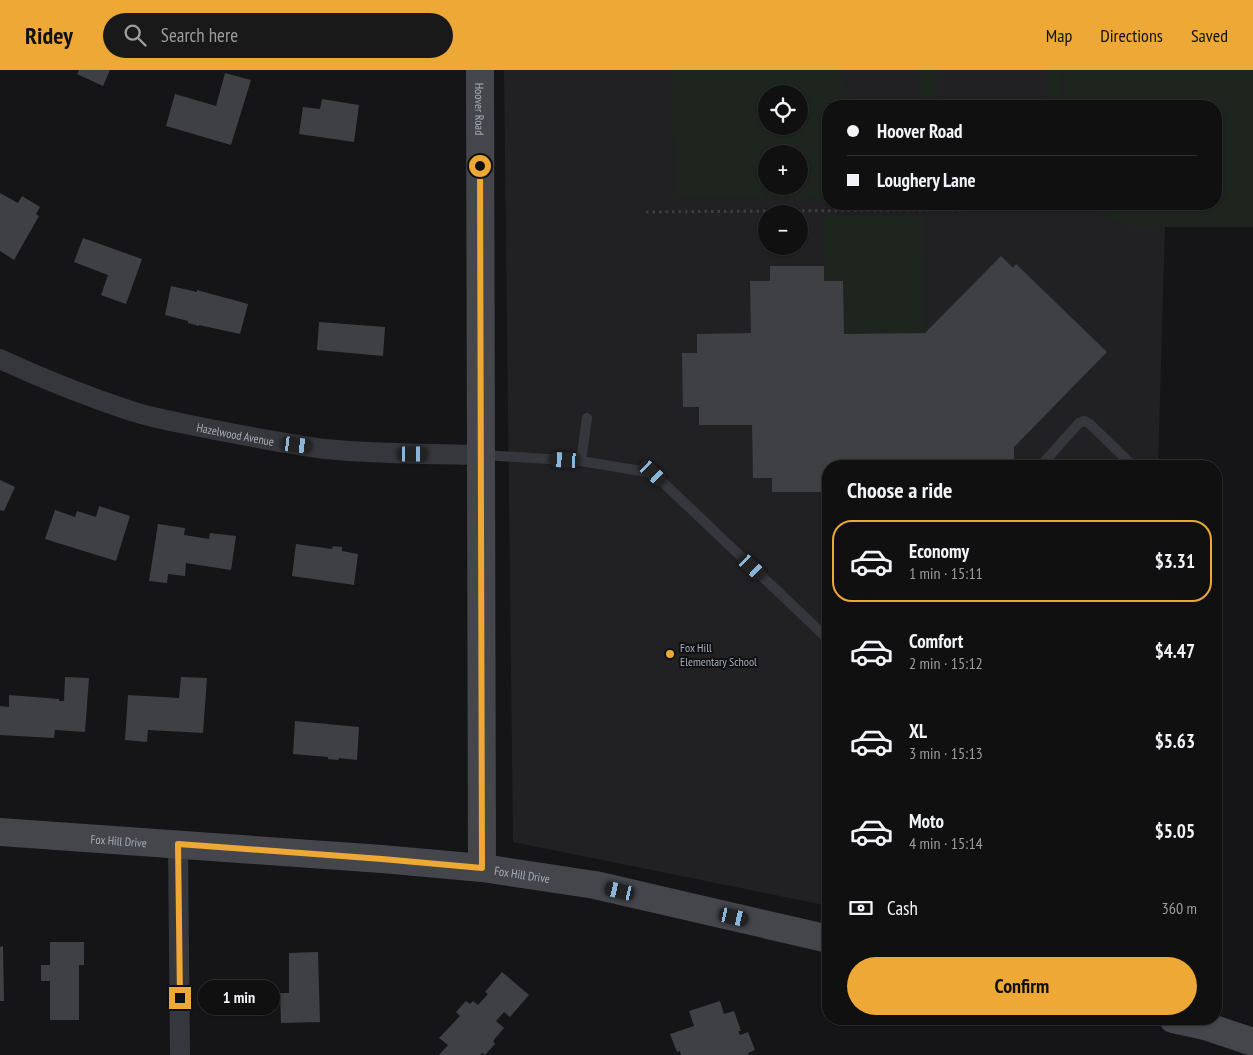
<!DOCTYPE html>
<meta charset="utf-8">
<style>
:root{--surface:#101011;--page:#19191a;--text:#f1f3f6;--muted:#9c9d9f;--line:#303031;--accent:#eea836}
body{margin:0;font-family:"PT Sans Narrow",sans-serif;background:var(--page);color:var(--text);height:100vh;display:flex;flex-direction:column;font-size:19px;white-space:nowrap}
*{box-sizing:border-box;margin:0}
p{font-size:16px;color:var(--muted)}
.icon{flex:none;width:28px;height:28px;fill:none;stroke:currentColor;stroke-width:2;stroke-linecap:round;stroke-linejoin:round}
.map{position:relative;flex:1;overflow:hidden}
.panel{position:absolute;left:822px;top:390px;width:400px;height:565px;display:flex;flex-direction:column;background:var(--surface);border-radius:20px;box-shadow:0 1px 4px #0004,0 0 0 1px var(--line)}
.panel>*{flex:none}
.banner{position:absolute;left:822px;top:30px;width:400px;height:110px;border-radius:20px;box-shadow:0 1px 4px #0004,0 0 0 1px var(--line);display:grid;align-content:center;height:110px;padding:0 25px;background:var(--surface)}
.tools{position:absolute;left:758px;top:15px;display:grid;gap:10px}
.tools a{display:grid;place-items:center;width:50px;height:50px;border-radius:50%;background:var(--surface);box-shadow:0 1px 4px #0004,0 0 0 1px var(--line);font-size:25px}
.end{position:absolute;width:22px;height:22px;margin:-11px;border:6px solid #eea836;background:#111;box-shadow:0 0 0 2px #111}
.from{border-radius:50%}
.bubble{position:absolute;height:35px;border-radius:18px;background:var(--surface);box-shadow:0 1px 4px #0004,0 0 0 1px var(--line);font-size:16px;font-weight:700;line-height:35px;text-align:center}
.car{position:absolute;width:15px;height:30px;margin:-15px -8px;border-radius:6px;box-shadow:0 0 4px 1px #0007;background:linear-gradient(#222 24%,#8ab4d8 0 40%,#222 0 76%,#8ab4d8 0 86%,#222 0)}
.banner b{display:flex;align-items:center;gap:18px;height:48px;font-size:19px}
.banner b+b{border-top:1px solid var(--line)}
.banner i{width:12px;height:12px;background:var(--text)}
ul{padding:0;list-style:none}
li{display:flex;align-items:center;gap:15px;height:82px;margin:0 10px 8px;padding:0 15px;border:2px solid transparent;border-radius:20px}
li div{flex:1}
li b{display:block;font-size:19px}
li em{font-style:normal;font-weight:700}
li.on{border-color:var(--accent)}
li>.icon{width:45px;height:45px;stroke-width:1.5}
h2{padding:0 25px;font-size:22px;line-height:60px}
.pay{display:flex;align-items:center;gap:12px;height:55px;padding:0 25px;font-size:19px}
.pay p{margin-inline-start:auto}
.action{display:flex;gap:10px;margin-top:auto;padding:10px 25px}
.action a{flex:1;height:58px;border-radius:30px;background:var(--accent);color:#111;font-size:20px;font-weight:700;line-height:58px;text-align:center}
header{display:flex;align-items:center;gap:30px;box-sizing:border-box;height:70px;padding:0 25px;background:var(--accent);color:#111}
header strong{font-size:24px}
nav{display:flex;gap:28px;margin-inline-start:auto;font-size:18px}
.search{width:350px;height:45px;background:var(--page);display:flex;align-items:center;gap:12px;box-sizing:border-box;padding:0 18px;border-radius:28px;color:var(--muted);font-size:19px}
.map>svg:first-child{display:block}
.built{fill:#212124;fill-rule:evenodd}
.green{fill:#1d251e;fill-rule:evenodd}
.building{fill:#3f4044}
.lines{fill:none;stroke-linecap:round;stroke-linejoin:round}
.path{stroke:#3c3e43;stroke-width:3;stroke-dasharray:2.5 4;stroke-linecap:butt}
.lane{stroke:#36373c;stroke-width:10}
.street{stroke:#36373c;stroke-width:20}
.secondary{stroke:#44464c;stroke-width:28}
.route{stroke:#eea836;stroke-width:6}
.poi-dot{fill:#eea836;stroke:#101012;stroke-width:2}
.labels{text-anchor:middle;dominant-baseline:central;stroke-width:4;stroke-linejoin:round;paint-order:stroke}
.street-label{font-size:12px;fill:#a7adb7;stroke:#101012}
.poi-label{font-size:12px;fill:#a7adb7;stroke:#101012;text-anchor:start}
</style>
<header>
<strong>Ridey</strong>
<div class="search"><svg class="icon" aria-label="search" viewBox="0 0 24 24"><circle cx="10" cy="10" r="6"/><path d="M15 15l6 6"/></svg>Search here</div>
<nav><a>Map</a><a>Directions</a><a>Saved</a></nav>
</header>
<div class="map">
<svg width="1253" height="985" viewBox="0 0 1253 985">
<rect width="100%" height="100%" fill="#151517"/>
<path class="built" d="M504 0H1253V157H1165L1158 396H829V836L513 772ZM766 24H799V56H766ZM829 36H1216V134H829ZM766 84H799V116H766ZM766 144H799V176H766Z"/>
<path class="green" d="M672 0H837L855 36H829V128L674 126ZM766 24H799V56H766ZM766 84H799V116H766Z
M921 0H937V36H921Z
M1047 0H1062V36H1047Z
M1065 0H1253V157L1128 156 1081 134H1216V36H1065Z
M923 145 925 263 844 264 843 211H824L823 147Z"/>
<path class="building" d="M79 0H110L103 16 77 4Z
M225 3 251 10 231 75 166 56 175 24 216 36Z
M322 29 359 35 354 72 299 64 303 37 320 39Z
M0 123 18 133 22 126 40 137 36 144 39 146 14 190 0 181Z
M83 168 142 189 126 234 101 225 108 205 74 192Z
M1001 186 1013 198 1016 194 1107 282 1014 377V396H829V426L825 422H772V408H753L752 355H699V337H683L682 283H697V264L751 263 750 211H770V196H824V211H843L844 264 925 263Z
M171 216 197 222V220L248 234 240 264 199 255V256L188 253V251L165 245Z
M319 252 385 257 383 286 317 280Z
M0 410 15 417 4 441 0 440Z
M99 436 130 446 116 491 45 469 55 440 75 447 77 441 96 447Z
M158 454 185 458 184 465 209 469 210 463 236 466 231 500 186 493 185 506 168 504 167 513 149 511Z
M296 474 332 479 333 476 342 477V481L358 484 354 515 292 506Z
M65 607 89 608 85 662 55 660 54 668 0 665V636L9 637V625L59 629V631H64Z
M181 607 207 608 203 663 148 660 147 672 125 670 128 625 179 628Z
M295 651 359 657 357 690 339 688 338 690 328 689V687L293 684Z
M50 872H84V895H79V950H50V911H41V895H50Z
M3 876 4 931H0V877Z
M318 882 320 952 281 953 280 923H289V883Z
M502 902 529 925 510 947 504 942 496 951 504 958 493 971 495 974 485 985 482 983 480 985H439L448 975 439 968 460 946 456 942 466 931 470 934 473 931 478 935 488 924 485 922Z
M720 931 724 944 734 941 741 961H738L740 965 748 962 755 980 748 983 749 985H681L680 981 677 982 670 964 694 956 689 941Z"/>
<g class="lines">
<path class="path" d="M646 142 1045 139"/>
<path class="lane" d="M483 385 581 391 653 403 829 570
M581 391 587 348
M1045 396 1044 392 1079 353 1084 351 1090 354 1133 396"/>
<g class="street">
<path id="s1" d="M0 289C43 309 86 326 131 341 150 347 170 351 190 355 235 364 280 373 325 379 377 384 429 384 481 385"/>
<path d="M178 774 180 985"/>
</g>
<g class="secondary">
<path id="s2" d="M480 0 482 798"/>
<path id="s3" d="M0 762 382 789 482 798 595 815 829 869"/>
<path d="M1173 949 1205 956 1253 972"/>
</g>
</g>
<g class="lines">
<path class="route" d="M180 928 178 774 382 789 482 798 480 96"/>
</g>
<circle class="poi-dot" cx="670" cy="584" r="5"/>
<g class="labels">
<g class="street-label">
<text stroke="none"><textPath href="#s2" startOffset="39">Hoover Road</textPath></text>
<text stroke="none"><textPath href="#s1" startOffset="248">Hazelwood Avenue</textPath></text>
<text stroke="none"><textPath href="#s3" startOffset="119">Fox Hill Drive</textPath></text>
<text stroke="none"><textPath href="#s3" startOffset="524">Fox Hill Drive</textPath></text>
</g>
<g class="poi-label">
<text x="680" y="577">Fox Hill<tspan x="680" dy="14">Elementary School</tspan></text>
</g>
</g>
</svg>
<div class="tools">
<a><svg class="icon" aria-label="locate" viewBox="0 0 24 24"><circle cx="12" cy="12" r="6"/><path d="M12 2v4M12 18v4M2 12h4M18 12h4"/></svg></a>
<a>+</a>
<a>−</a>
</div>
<i class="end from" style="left:480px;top:96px"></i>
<i class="end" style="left:180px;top:928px"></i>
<div class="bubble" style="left:198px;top:910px;width:82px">1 min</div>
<i class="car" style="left:297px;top:375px;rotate:97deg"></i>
<i class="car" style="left:413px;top:384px;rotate:90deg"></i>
<i class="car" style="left:565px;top:390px;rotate:273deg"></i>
<i class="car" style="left:653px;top:403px;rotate:133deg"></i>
<i class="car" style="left:752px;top:497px;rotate:133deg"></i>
<i class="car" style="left:620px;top:821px;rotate:283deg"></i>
<i class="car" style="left:734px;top:847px;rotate:103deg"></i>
<div class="banner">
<b><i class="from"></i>Hoover Road</b>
<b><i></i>Loughery Lane</b>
</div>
<section class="panel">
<h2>Choose a ride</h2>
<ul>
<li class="on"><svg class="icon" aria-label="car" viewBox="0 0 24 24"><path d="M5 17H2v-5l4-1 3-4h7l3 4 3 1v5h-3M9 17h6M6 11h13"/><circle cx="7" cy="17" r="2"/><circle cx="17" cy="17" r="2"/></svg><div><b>Economy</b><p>1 min · 15:11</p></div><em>$3.31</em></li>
<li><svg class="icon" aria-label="car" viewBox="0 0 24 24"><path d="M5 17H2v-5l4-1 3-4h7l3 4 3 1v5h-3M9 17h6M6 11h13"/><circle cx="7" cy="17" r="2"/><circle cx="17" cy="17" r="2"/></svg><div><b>Comfort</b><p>2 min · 15:12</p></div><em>$4.47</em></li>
<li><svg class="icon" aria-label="car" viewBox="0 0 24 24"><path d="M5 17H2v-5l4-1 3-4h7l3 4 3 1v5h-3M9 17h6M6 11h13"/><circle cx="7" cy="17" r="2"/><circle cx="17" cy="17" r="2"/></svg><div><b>XL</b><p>3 min · 15:13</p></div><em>$5.63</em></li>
<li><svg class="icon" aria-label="car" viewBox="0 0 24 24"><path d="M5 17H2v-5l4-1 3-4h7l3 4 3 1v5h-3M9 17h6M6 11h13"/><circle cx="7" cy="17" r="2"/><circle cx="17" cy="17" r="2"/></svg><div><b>Moto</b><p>4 min · 15:14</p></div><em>$5.05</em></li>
</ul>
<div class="pay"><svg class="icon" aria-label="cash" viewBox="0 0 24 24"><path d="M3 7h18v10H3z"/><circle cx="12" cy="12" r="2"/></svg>Cash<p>360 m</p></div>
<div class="action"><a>Confirm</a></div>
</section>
</div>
